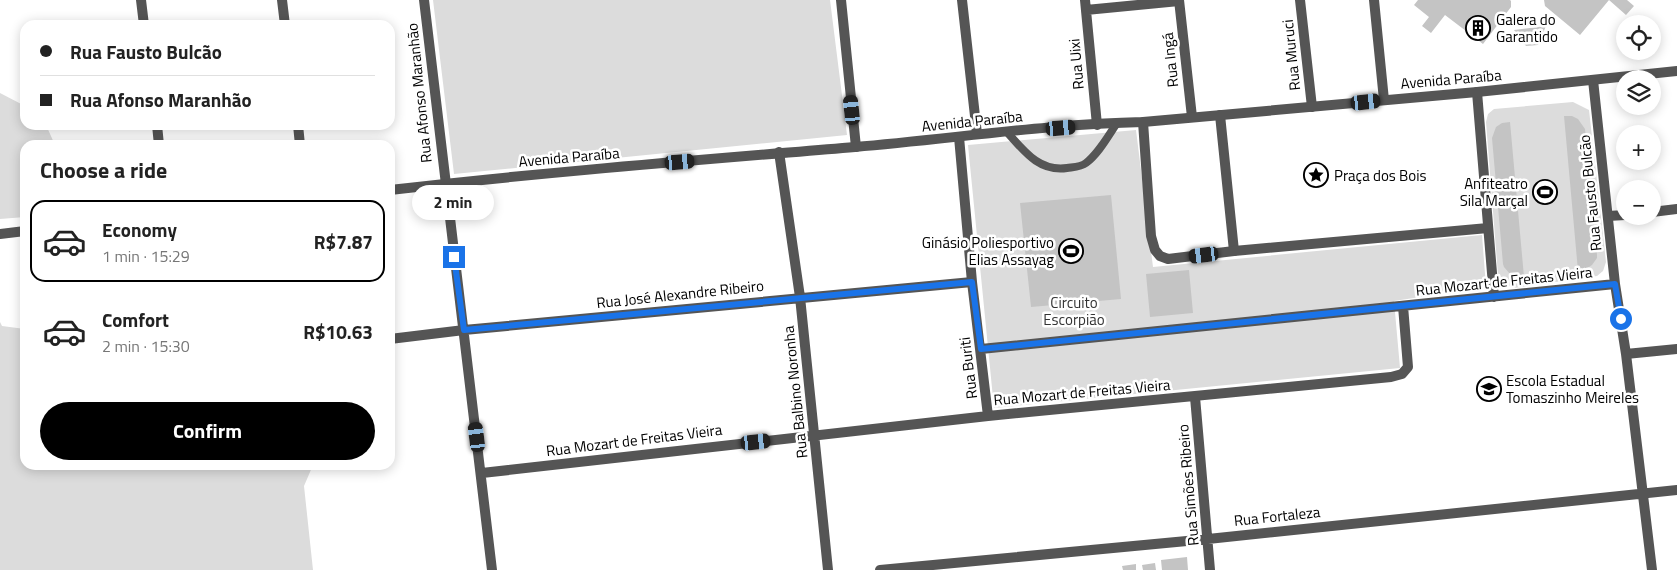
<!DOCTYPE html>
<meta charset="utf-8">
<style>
:root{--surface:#fff;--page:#f6f6f6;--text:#222;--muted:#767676;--line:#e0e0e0;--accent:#000}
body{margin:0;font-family:"Titillium Web",sans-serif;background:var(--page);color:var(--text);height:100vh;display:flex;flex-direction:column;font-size:19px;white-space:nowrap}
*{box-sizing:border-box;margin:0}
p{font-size:16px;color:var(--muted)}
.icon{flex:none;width:28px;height:28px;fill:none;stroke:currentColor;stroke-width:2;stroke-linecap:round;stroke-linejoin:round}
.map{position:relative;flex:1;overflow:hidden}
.panel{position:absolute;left:20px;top:140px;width:375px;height:330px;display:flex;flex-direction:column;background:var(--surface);border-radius:15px;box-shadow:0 2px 12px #0003}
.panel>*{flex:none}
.guide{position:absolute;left:20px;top:20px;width:375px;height:110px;border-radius:15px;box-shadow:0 2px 12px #0003;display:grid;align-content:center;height:110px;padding:0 20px;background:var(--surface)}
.fabs{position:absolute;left:1616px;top:15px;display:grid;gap:10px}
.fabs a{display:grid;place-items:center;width:45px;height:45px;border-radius:50%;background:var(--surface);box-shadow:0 2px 12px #0003;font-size:25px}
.end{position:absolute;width:22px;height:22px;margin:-11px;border:6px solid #1a73e8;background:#fff;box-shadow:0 0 0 2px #fff}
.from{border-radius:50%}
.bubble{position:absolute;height:35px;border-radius:18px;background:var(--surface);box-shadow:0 2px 12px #0003;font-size:16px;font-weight:700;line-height:35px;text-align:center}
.car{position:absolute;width:15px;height:30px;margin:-15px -8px;border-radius:6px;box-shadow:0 0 4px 1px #0007;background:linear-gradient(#222 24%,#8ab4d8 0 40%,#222 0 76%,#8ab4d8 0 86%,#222 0)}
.guide b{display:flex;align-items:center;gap:18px;height:48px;font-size:19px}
.guide b+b{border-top:1px solid var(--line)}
.guide i{width:12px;height:12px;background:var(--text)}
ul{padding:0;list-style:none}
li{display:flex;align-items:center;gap:15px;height:82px;margin:0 10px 8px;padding:0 10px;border:2px solid transparent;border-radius:15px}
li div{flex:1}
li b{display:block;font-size:19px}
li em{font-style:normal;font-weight:700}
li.selected{border-color:var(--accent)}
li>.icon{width:45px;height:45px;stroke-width:1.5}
h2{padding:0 20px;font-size:22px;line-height:60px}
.primary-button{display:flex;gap:10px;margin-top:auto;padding:10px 20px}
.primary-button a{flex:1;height:58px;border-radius:30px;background:var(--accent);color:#fff;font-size:20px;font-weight:700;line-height:58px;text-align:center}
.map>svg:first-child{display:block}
.green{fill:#dcdcdc}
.building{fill:#c4c4c4}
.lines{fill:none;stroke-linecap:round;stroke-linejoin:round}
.service{stroke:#555;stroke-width:8}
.pedestrian{stroke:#555;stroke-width:10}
.minor{stroke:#555;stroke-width:10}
.tertiary{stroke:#555;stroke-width:10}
.route{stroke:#1a73e8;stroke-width:6}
.labels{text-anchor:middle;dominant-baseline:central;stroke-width:5;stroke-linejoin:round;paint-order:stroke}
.poi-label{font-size:15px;fill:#000;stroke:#fff;text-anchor:start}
.street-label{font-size:15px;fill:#000;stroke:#fff}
.park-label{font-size:15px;fill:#333;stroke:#fff}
</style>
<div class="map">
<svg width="1677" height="570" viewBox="0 0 1677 570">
<rect width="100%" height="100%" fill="#fff"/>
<path class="green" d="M433 0H830L847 135 454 174Z
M0 93 25 106V125H46L55 145H25V217L0 219Z
M1573 102 1589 110 1606 262 1603 271 1597 276 1514 288 1505 284 1498 275 1486 122 1488 114 1494 109Z
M1136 130 1153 267 1482 235 1486 287 1394 301 1400 368 994 408 968 145Z
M0 322 2 326 25 329V465H313L304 486 313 570H0Z"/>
<path class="building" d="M1418 0H1510L1511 1V7L1483 44 1445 15 1431 33 1422 26 1429 17 1414 5Z
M1544 0H1627L1634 6 1626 15 1609 0 1580 35 1545 6Z
M1546 26 1538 45 1526 46 1514 30Z
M1564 116H1572L1578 119 1585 129 1597 255V258L1592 265 1583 271H1578Z
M1510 122 1524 277H1520L1510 274 1504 267 1503 264 1492 138 1496 127 1502 123Z
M1111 195 1121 299 1031 307 1020 203Z
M1189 270 1193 313 1150 317 1146 274Z
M1187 557 1188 570H1162L1161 560Z
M1155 563 1156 570H1143L1142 565Z
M1136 564V570H1123L1122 566Z"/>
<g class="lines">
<path class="service" d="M1007 132C1024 151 1039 172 1067 168 1074 167 1081 167 1086 163 1099 153 1108 136 1117 123"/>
<path class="pedestrian" d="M1220 115 1234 251"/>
<path class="minor" d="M141 0 144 25
M282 0 285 25
M424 0C445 190 471 380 492 570
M841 0 856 147
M962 0 977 134
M1085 0 1097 125
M1179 0 1192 117
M1300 0 1312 107
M1374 0 1384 100
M1086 10 1179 1
M1593 80 1615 284 1626 354 1652 570
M1477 92 1494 297
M1143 122 1151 236 1155 250 1160 256 1168 259 1234 251 1488 228
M157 125 159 145
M298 125 300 145
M959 137 972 282 988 416
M779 152 800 297 828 570
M1652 212 1677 209
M1608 216 1625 215
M390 339 464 330 972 282
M981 349 1615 284
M1626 354 1677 349
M1195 397 1210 570
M482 473 988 416 1391 377 1402 374 1408 367 1403 306
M880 570 1208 539 1677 490"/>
<path class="tertiary" d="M390 190C545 172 700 160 855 147 951 139 1047 124 1143 122L1477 92 1677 71
M0 234 25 231"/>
</g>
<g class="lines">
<path class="route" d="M454 257 464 330 972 282 981 349 1615 284 1621 319"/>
</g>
<defs>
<symbol id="building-ring" viewBox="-11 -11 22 22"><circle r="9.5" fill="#fff" stroke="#000" stroke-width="1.5"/><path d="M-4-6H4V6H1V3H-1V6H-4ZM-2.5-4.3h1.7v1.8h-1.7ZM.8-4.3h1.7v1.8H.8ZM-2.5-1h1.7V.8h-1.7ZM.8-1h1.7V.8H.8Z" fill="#000"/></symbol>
<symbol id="sight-ring" viewBox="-11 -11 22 22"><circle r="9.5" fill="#fff" stroke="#000" stroke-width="1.5"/><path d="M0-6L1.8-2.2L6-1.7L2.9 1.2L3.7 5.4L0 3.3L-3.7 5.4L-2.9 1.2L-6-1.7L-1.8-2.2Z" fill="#000"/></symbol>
<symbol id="stadium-ring" viewBox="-11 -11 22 22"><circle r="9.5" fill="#fff" stroke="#000" stroke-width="1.5"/><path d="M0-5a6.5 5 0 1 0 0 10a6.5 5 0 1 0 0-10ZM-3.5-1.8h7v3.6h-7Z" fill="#000"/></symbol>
<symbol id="school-ring" viewBox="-11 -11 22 22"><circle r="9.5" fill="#fff" stroke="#000" stroke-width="1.5"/><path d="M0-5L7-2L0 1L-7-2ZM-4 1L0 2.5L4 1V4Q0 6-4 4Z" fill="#000"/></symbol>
</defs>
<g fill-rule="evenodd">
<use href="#building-ring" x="1464" y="14" width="28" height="28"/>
<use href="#sight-ring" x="1302" y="161" width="28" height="28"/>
<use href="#stadium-ring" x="1531" y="178" width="28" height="28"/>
<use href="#stadium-ring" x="1057" y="237" width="28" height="28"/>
<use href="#school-ring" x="1475" y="375" width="28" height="28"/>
</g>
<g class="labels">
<g class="poi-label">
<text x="1496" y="19">Galera do<tspan x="1496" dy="17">Garantido</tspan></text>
<text x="1334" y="175">Praça dos Bois</text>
<text x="1528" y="183" text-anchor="end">Anfiteatro<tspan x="1528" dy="17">Sila Marçal</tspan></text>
<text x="1054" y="242" text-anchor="end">Ginásio Poliesportivo<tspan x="1054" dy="17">Elias Assayag</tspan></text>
<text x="1506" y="380">Escola Estadual<tspan x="1506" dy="17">Tomaszinho Meireles</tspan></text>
</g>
<g class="street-label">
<text transform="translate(1291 55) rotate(-96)">Rua Muruci</text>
<text transform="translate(1170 60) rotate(-96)">Rua Ingá</text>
<text transform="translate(1076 64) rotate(-95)">Rua Uixi</text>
<text transform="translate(1451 79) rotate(-5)">Avenida Paraíba</text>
<text transform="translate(419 93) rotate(-96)">Rua Afonso Maranhão</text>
<text transform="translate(972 121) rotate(-6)">Avenida Paraíba</text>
<text transform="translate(569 157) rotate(-5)">Avenida Paraíba</text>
<text transform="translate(1590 193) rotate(-96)">Rua Fausto Bulcão</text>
<text transform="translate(1504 281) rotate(-6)">Rua Mozart de Freitas Vieira</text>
<text transform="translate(680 294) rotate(-6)">Rua José Alexandre Ribeiro</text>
<text transform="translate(968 368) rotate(-97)">Rua Buriti</text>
<text transform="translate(795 392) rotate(-96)">Rua Balbino Noronha</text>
<text transform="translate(1082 392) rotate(-5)">Rua Mozart de Freitas Vieira</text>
<text transform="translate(634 440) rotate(-7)">Rua Mozart de Freitas Vieira</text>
<text transform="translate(1188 485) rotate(-95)">Rua Simões Ribeiro</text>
<text transform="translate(1277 516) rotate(-6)">Rua Fortaleza</text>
</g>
<g class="park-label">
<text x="1074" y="302">Circuito<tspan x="1074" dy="17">Escorpião</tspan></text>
</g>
</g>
</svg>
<div class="fabs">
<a><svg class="icon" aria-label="locate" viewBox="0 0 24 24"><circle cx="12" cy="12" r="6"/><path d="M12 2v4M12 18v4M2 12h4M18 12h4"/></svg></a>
<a><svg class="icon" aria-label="layers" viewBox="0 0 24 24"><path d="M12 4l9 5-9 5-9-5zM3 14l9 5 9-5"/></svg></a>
<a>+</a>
<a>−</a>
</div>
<i class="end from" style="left:1621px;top:319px"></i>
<i class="end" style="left:454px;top:257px"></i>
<div class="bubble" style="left:412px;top:185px;width:82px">2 min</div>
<i class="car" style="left:1366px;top:102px;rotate:84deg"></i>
<i class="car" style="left:852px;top:110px;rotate:354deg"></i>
<i class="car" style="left:1061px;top:128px;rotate:85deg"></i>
<i class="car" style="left:680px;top:162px;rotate:85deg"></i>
<i class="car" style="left:1204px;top:255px;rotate:263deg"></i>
<i class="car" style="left:477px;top:437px;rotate:353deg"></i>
<i class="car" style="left:756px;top:442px;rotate:84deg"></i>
<div class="guide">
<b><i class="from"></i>Rua Fausto Bulcão</b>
<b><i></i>Rua Afonso Maranhão</b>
</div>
<section class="panel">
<h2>Choose a ride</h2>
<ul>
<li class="selected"><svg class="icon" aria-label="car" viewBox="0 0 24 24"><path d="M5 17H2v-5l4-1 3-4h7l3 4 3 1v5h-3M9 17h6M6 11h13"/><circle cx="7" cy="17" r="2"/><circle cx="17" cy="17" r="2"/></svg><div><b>Economy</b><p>1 min · 15:29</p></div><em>R$7.87</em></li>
<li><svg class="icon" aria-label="car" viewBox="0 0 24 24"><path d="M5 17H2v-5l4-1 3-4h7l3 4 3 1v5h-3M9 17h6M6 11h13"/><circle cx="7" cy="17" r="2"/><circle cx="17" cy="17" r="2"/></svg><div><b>Comfort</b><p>2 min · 15:30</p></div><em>R$10.63</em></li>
</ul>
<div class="primary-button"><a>Confirm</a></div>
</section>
</div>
